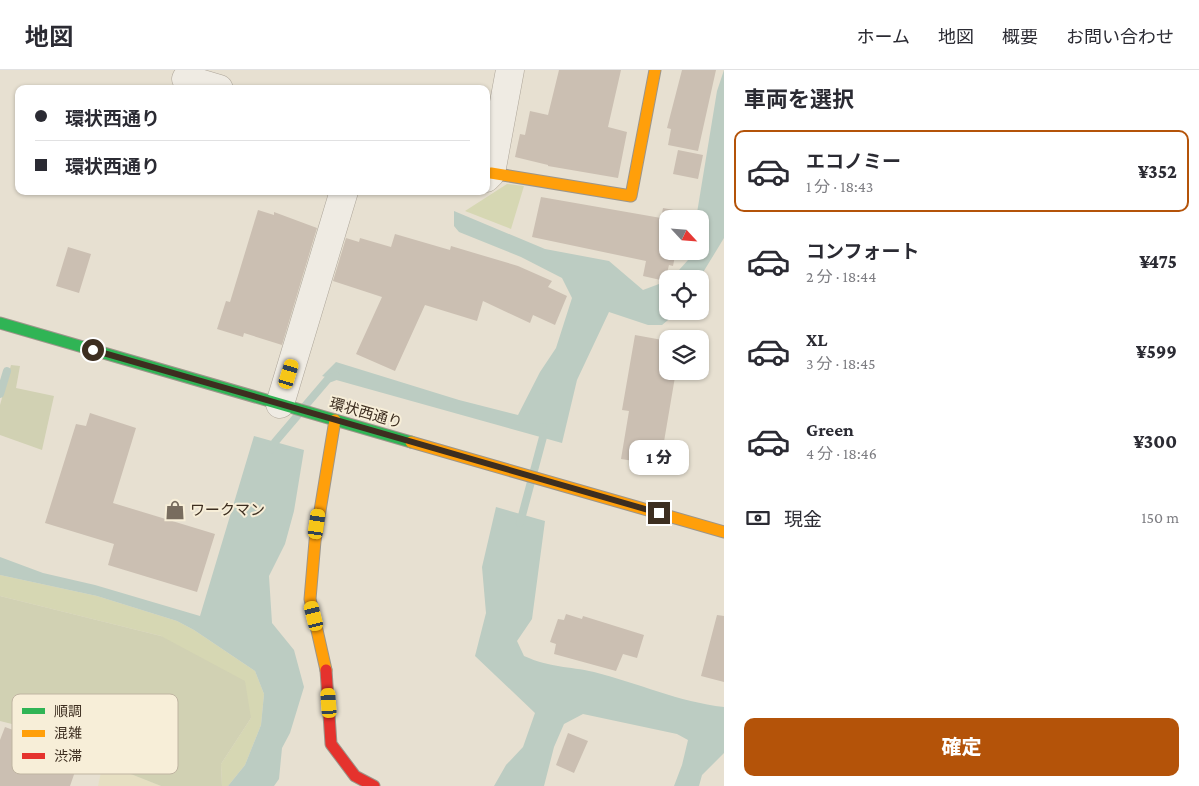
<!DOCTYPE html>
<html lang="ja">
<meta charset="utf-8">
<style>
:root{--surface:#fff;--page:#f7f7f7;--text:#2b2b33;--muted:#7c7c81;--line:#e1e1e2;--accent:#b45309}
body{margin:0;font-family:"Crimson Pro","Noto Sans JP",serif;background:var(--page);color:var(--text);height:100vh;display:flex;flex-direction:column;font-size:19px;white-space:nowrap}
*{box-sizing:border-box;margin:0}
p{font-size:16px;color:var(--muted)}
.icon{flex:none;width:28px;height:28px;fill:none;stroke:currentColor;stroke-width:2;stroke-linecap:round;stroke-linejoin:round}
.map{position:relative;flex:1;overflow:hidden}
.panel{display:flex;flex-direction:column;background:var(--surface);width:475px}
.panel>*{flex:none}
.banner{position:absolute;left:15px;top:15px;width:475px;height:110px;border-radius:10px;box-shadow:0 1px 4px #0004;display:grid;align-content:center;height:110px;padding:0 20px;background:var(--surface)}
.needle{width:32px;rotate:116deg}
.controls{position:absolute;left:659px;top:140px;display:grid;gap:10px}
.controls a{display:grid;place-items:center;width:50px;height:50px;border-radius:10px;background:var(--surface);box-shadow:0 1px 4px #0004;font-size:25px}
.end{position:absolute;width:22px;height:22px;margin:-11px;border:6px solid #3d2e20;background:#fff;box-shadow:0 0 0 2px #fff}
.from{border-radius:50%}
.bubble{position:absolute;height:35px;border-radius:10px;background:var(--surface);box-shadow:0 1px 4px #0004;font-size:16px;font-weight:800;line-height:35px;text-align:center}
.car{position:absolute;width:15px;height:30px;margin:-15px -8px;border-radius:6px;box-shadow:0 0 4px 1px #0007;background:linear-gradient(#f5c518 24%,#345 0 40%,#f5c518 0 76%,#345 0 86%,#f5c518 0)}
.banner b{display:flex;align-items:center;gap:18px;height:48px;font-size:19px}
.banner b+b{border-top:1px solid var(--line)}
.banner i{width:12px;height:12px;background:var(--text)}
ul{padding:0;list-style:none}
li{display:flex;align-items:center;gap:15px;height:82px;margin:0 10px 8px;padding:0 10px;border:2px solid transparent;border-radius:10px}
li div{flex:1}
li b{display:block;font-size:19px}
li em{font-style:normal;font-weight:800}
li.current{border-color:var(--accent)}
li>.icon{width:45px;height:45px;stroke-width:1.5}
h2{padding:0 20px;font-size:22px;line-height:60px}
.pay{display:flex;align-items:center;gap:12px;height:55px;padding:0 20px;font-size:19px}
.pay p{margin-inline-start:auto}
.cta{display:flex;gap:10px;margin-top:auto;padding:10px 20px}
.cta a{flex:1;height:58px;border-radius:10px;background:var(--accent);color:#fff;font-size:20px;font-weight:800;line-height:58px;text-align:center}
header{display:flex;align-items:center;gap:30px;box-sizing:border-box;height:70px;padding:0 25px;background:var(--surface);border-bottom:1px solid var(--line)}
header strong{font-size:24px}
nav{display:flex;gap:28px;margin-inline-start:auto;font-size:18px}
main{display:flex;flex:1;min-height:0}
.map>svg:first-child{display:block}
.farmland{fill:#e6dfc2}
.green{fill:#d6d7b3}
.cemetery{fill:#d1d1b3}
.water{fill:#bcccc2}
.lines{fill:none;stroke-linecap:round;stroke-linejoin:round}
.stream{stroke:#bcccc2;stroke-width:8}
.building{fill:#cbbfb2}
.street-casing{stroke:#ada599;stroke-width:29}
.fast-casing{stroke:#9c958a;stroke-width:13}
.slow-casing{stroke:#9c958a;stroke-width:13}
.jam-casing{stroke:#9c958a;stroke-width:13}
.street{stroke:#efebe3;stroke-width:28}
.fast{stroke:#30b455;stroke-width:11}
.slow{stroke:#ff9f0a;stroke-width:11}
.jam{stroke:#e5322d;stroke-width:11}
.route{stroke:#3d2e20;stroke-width:6}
.labels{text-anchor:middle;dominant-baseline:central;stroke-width:4;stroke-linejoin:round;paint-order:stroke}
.street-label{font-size:15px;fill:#3d2e20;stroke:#f7eed8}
.poi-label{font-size:15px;fill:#3d2e20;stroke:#f7eed8;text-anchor:start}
.key{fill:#f7eed8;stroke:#bfb4a1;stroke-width:1}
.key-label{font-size:14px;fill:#3d2e20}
</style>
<header>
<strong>地図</strong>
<nav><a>ホーム</a><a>地図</a><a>概要</a><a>お問い合わせ</a></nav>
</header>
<main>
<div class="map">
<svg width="724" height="716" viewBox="0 0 724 716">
<rect width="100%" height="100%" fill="#e7e0d1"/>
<path class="farmland" d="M103 693 161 716H98Z"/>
<path class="green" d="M507 114 524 116 511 159 465 141Z
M0 505 97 526 177 551 194 560 255 601 264 624 261 655 245 695 228 716H222L221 694 251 648 161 566 0 526Z"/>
<path class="cemetery" d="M11 295 20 296 16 318 54 326 42 380 0 365V335Z
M0 526 161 566 245 611 251 648 221 694 222 716H161L103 693 104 677 0 651Z"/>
<path class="water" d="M724 0V168L699 209H671L688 190 689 181H700V149H696L717 21Z
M454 141 545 179 609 191 643 220 667 211 668 241H679L662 255H648L609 242 577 310 562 373 322 306 336 292 459 330 518 345 540 302 556 278 572 228 562 208 521 187 459 162 454 156Z
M254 366 304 380 294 441 285 474 269 506 272 553 294 580 304 617 290 663 282 678 279 709 274 716H228L245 695 261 655 264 624 255 601 194 560 177 551 97 526 0 505V487L43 503 95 515 200 546Z
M496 437 545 451 532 549 517 571 524 586C551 598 568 596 594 602 638 613 679 632 724 637V683L702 705 699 716H674L682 695 688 670 677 664 583 644 564 654 554 677 544 716H494L506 695 523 677 535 643 475 586 486 543 482 497Z"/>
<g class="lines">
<path class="stream" d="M0 324 7 301
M305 336 328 309 336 306
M272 379 275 372 298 345
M520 453 543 367V357"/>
</g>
<path class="building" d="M559 0H621L608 57 627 62 618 108 548 96V95L515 87 520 64 525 65 530 41 548 45Z
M682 0H716L698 81 668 75 671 59 667 58Z
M678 80 703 85 698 109 673 104Z
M541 127 661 148 663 138 684 142 683 149H668V181H676L673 196 669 195 665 211 643 206 646 191 532 167Z
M258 140 274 145V142L317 158 282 275 244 263 243 267 217 259 226 231 230 232Z
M395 164 450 180 451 176 518 196 552 211 548 217 567 226 555 255 533 245 530 253 483 231 477 251 425 235 395 301 356 284 382 227 333 211 346 168 359 172 360 168 391 177Z
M68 177 91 184 79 223 56 216Z
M635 265 668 271V301H676L660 395 621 389 629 341 622 340Z
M90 343 136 358 113 433 215 464 197 522 108 495 114 474 45 453 76 354 86 356Z
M566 544 582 549 583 546 644 565 637 588 623 584 616 601 554 584 556 574 550 572 558 549 564 550Z
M717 545 724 546V612L701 606Z
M5 657 65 679 62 687 78 693 70 716H0V670Z
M568 663 588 671 574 703 556 695Z"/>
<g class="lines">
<defs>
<path id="street" d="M186 9 219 19
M486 108 491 103 510 0
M280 334 344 121"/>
<path id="fast" d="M0 253 411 372"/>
<path id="slow" d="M491 103 631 126 655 0
M411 372 724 462
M326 600 310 529 315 471 335 350"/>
<path id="jam" d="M326 600 331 674 355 706 374 716"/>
</defs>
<use href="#street" class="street-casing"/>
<use href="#fast" class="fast-casing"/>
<use href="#slow" class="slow-casing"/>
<use href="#jam" class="jam-casing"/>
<use href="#street" class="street"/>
<use href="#fast" class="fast"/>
<use href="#slow" class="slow"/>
<use href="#jam" class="jam"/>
</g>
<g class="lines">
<path class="route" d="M93 280 659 443"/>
</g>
<defs>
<symbol id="shop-bare" viewBox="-9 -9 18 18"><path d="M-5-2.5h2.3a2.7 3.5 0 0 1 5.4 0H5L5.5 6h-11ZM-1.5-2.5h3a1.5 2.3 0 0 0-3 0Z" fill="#786c5e" stroke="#f7eed8" stroke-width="2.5" paint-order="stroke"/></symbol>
</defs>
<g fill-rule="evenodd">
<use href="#shop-bare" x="161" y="426" width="28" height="28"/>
</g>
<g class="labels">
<g class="street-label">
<text transform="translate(366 343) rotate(16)">環状西通り</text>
</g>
<g class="poi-label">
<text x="190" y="440">ワークマン</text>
</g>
</g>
<rect x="12" y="624" width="166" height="80" rx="8" class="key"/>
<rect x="22" y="638" width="23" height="6" fill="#30b455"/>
<rect x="22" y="660" width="23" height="7" fill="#ff9f0a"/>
<rect x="22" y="683" width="23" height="6" fill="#e5322d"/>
<g class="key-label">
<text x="54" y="646">順調</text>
<text x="54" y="668">混雑</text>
<text x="54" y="691">渋滞</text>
</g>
</svg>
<div class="controls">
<a><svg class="needle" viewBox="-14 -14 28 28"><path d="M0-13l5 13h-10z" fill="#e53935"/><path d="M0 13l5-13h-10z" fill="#7c7c81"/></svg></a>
<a><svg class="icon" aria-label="locate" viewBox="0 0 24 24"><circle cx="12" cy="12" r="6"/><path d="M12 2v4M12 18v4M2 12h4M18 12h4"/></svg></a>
<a><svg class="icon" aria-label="layers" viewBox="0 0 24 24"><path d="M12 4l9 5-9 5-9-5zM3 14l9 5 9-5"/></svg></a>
</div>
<i class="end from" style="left:93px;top:280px"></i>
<i class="end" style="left:659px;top:443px"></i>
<div class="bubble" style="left:629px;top:370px;width:60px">1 分</div>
<i class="car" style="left:289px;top:304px;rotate:17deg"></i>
<i class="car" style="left:317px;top:454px;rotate:8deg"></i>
<i class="car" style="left:314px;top:546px;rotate:346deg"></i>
<i class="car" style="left:329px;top:633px;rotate:356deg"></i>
<div class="banner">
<b><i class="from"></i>環状西通り</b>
<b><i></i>環状西通り</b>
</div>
</div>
<section class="panel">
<h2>車両を選択</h2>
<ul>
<li class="current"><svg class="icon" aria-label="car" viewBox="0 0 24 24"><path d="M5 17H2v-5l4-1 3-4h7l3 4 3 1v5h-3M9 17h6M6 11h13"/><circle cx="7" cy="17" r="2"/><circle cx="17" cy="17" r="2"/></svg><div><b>エコノミー</b><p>1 分 · 18:43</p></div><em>¥352</em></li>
<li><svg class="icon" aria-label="car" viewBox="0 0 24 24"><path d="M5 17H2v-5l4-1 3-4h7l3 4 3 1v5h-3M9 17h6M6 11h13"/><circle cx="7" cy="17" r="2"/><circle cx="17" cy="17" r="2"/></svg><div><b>コンフォート</b><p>2 分 · 18:44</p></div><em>¥475</em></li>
<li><svg class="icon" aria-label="car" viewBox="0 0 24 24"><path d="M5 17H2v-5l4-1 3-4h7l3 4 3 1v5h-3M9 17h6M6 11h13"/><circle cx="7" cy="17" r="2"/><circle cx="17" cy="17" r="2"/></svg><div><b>XL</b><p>3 分 · 18:45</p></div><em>¥599</em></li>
<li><svg class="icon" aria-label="car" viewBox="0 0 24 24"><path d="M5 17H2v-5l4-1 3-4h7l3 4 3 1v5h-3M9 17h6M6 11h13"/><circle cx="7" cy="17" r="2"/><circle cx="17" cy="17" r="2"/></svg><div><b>Green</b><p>4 分 · 18:46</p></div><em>¥300</em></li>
</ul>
<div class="pay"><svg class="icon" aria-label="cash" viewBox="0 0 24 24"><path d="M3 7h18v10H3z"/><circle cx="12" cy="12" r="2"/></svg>現金<p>150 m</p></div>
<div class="cta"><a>確定</a></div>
</section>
</main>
